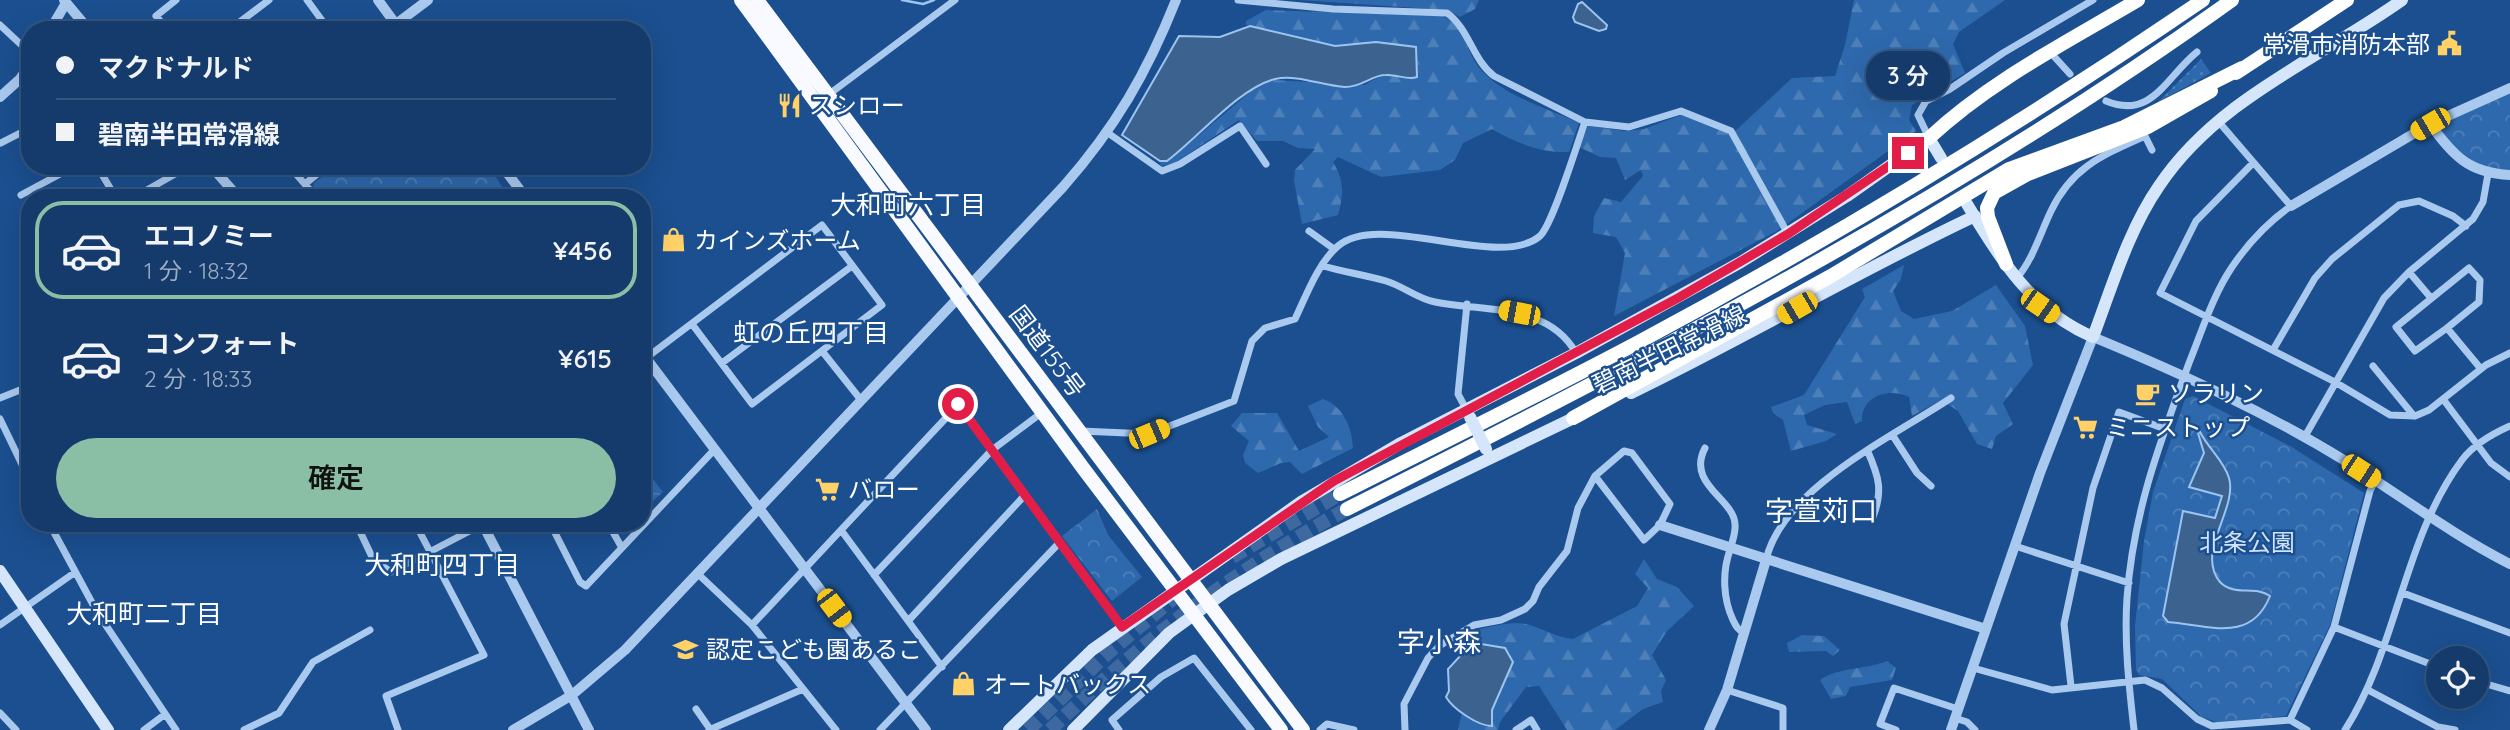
<!DOCTYPE html>
<html lang="ja">
<meta charset="utf-8">
<style>
:root{--surface:#143b6b;--page:#1d4271;--text:#f1f3f6;--muted:#9dadc1;--line:#33557e;--accent:#8abfa5}
body{margin:0;font-family:Quicksand,"Noto Sans JP",sans-serif;background:var(--page);color:var(--text);height:100vh;display:flex;flex-direction:column;font-size:26px;white-space:nowrap}
*{box-sizing:border-box;margin:0}
p{font-size:23px;color:var(--muted)}
.icon{flex:none;width:38px;height:38px;fill:none;stroke:currentColor;stroke-width:2;stroke-linecap:round;stroke-linejoin:round}
.map{position:relative;flex:1;overflow:hidden}
.sheet{position:absolute;left:21px;top:189px;width:630px;height:343px;display:flex;flex-direction:column;background:var(--surface);border-radius:28px;box-shadow:0 7px 28px #0002,0 0 0 2px var(--line)}
.sheet>*{flex:none}
.guide{position:absolute;left:21px;top:21px;width:630px;height:154px;border-radius:28px;box-shadow:0 7px 28px #0002,0 0 0 2px var(--line);display:grid;align-content:center;height:154px;padding:0 35px;background:var(--surface)}
.fabs{position:absolute;left:2426px;top:646px;display:grid;gap:14px}
.fabs a{display:grid;place-items:center;width:63px;height:63px;border-radius:50%;background:var(--surface);box-shadow:0 7px 28px #0002,0 0 0 2px var(--line);font-size:35px}
.end{position:absolute;width:32px;height:32px;margin:-16px;border:9px solid #e11d48;background:#fff;box-shadow:0 0 0 4px #fff}
.from{border-radius:50%}
.bubble{position:absolute;height:49px;border-radius:24px;background:var(--surface);box-shadow:0 7px 28px #0002,0 0 0 2px var(--line);font-size:23px;font-weight:600;line-height:49px;text-align:center}
.car{position:absolute;width:21px;height:42px;margin:-21px -10px;border-radius:9px;box-shadow:0 0 5px 2px #0007;background:linear-gradient(#f5c518 24%,#345 0 40%,#f5c518 0 76%,#345 0 86%,#f5c518 0)}
.guide b{display:flex;align-items:center;gap:24px;height:66px;font-size:26px}
.guide b+b{border-top:2px solid var(--line)}
.guide i{width:18px;height:18px;background:var(--text)}
ul{padding:12px 0 0;list-style:none}
li{display:flex;align-items:center;gap:21px;height:98px;margin:0 14px 10px;padding:0 21px;border:4px solid transparent;border-radius:28px}
li div{flex:1}
li b{display:block;font-size:26px}
li em{font-style:normal;font-weight:600}
li.selected{border-color:var(--accent)}
li>.icon{width:63px;height:63px;stroke-width:1.5}
.action{display:flex;gap:14px;margin-top:auto;padding:14px 35px}
.action a{flex:1;height:80px;border-radius:42px;background:var(--accent);color:#111;font-size:28px;font-weight:600;line-height:80px;text-align:center}
.map>svg:first-child{display:block}
.grass{fill:url(#grass-dots)}
.forest{fill:url(#forest-firs)}
.park{fill:url(#park-crowns)}
.water{fill:#3c6290;stroke:#9cc4f0;stroke-width:2}
.lines{fill:none;stroke-linecap:round;stroke-linejoin:round}
.stream{stroke:#9cc4f0;stroke-width:2.5}
.motorway-tunnel{stroke:#3d69a0;stroke-width:14;stroke-dasharray:14 7;stroke-linecap:butt}
.minor{stroke:#a9c9ee;stroke-width:7}
.tertiary{stroke:#a9c9ee;stroke-width:10}
.secondary{stroke:#d6e6fa;stroke-width:12}
.trunk{stroke:#f8faff;stroke-width:14}
.motorway{stroke:#fff;stroke-width:14}
.secondary-bridge{stroke:#d6e6fa;stroke-width:12}
.route{stroke:#e11d48;stroke-width:9}
.labels{text-anchor:middle;dominant-baseline:central;stroke-width:5;stroke-linejoin:round;paint-order:stroke}
.poi-label{font-size:24px;fill:#fff;stroke:#1b4f8f;text-anchor:start}
.street-label{font-size:24px;fill:#fff;stroke:#1b4f8f}
.park-label{font-size:24px;fill:#cfe3fa;stroke:#1b4f8f}
.neighbourhood-label{font-size:26px;fill:#fff;stroke:#1b4f8f}
.quarter-label{font-size:28px;fill:#fff;stroke:#1b4f8f}
</style>
<div class="map">
<svg width="2510" height="730" viewBox="0 0 2510 730">
<defs>
<pattern id="grass-dots" width="8" height="8" patternUnits="userSpaceOnUse" patternTransform="scale(1.75)"><rect width="8" height="8" fill="#2e69ad"/><path d="M2 2h.1M6 6h.1" fill="none" stroke="#4d80b9" stroke-width="1.8" stroke-linecap="round"/></pattern>
<pattern id="forest-firs" width="22" height="20" patternUnits="userSpaceOnUse" patternTransform="scale(1.75)"><rect width="22" height="20" fill="#2e69ad"/><path d="M5 1l3.5 6h-7zM16 11l3.5 6h-7z" fill="#4d80b9"/></pattern>
<pattern id="park-crowns" width="20" height="18" patternUnits="userSpaceOnUse" patternTransform="scale(1.75)"><rect width="20" height="18" fill="#2e69ad"/><path d="M2 6a3 3 0 1 1 6 0M12 15a3 3 0 1 1 6 0" fill="none" stroke="#4d80b9"/></pattern>
</defs>
<rect width="100%" height="100%" fill="#1b4f8f"/>
<path class="grass" d="M2201 59 2211 73 2158 102Z"/>
<path class="forest" d="M1300 0H1479L1475 9 1460 17 1447 10Z
M1854 0H2005L1959 32 1953 44 1965 73 1912 105 1909 120 1916 131 1777 231 1614 316 1625 253 1616 237 1593 233 1594 216 1604 198 1621 202 1643 176 1641 170 1625 180 1616 158 1600 157 1579 147 1588 126 1625 131 1644 129 1684 114 1707 121 1731 135 1792 78 1835 76 1845 45Z
M1266 10 1443 16C1470 31 1464 53 1483 72 1506 97 1549 109 1579 123L1569 152C1541 153 1516 143 1492 129L1463 143 1455 160 1440 170 1381 177 1338 157 1333 162C1344 180 1344 194 1338 215L1302 224 1294 181 1295 170 1315 149 1298 148 1283 141H1257L1239 120 1176 162 1161 166 1160 161 1171 159 1251 91 1273 80 1365 85C1382 72 1395 76 1415 79L1376 42 1335 46 1246 25V21Z
M1904 265 1901 279 1893 291 1901 311 1914 319 1952 311 1996 285 2025 326 2033 365 2003 403 2013 424 1996 436 1992 449 1977 444 1958 411 1941 400 1912 416 1909 397C1889 387 1861 396 1862 421L1855 424 1847 402 1825 405 1804 415 1807 425 1837 434 1826 441 1791 451 1783 420 1773 413 1771 407 1804 395 1865 297 1862 289Z
M1323 399C1343 406 1352 427 1353 448L1302 474 1290 462 1281 463 1258 473 1245 463 1243 455 1249 441 1231 426 1242 413H1277L1299 451 1329 437 1318 427 1308 406Z
M1644 559 1657 579 1677 587 1694 606 1667 631 1652 655 1666 680 1661 691 1663 702 1643 709 1615 730H1567L1539 686 1526 687 1500 722 1498 730H1458L1462 712 1487 727 1492 723V710L1513 662 1509 652 1473 646 1461 655 1454 652 1450 645C1459 631 1509 620 1526 624 1542 628 1555 637 1573 639L1637 606 1648 588 1635 574Z
M1802 635 1824 636 1840 650 1833 656 1826 651 1789 652 1787 643Z
M1887 661 1896 668 1892 680 1850 687 1846 696 1831 699 1820 680C1838 667 1865 670 1887 661Z"/>
<path class="park" d="M2510 88V175L2472 167 2430 124Z
M336 166H489L509 198H322L313 187 314 183Z
M2193 396 2290 446 2364 493 2330 625 2286 716 2219 723 2202 717 2162 679 2139 675 2136 670 2135 626 2144 541 2153 492 2185 399Z
M642 465 663 492 642 511Z
M1097 509 1108 535 1142 577 1112 601 1062 536Z"/>
<path class="water" d="M1582 2 1607 25 1606 29 1599 31 1575 22 1573 17 1578 4Z
M1250 26 1335 46 1376 42 1416 47 1417 77C1408 81 1397 74 1386 75 1371 75 1363 87 1345 87 1323 86 1298 74 1275 79 1239 88 1198 138 1167 161H1160L1122 135 1179 36 1220 37Z
M2200 432C2208 448 2224 461 2229 478 2238 509 2195 552 2220 582 2234 597 2255 585 2270 596 2251 644 2208 625 2168 622L2163 616 2183 511 2215 518 2222 496 2189 487 2204 453 2198 433Z
M1481 644 1505 648 1513 662 1492 710V726C1478 726 1453 709 1446 697L1449 691 1448 669 1461 655Z"/>
<g class="lines">
<path class="stream" d="M902 0 923 4 934 0"/>
<path class="motorway-tunnel" d="M1232 557 1340 494
M1028 730 1108 653 1175 597
M1050 730C1144 639 1232 572 1347 509"/>
<path class="minor" d="M307 0 329 30
M1238 0 1333 9 1447 13C1470 30 1472 59 1494 76L1585 122 1629 127 1681 111 1731 131 1788 234
M0 25 30 53
M168 30 156 16 176 0
M229 30 269 0
M2050 52 2070 74
M828 95 955 0
M2106 101C2152 120 2166 77 2197 52
M1108 133 1162 171 1180 164 1240 126 1266 164
M1929 138 1918 115 1926 101 1950 89 2003 53 2093 0
M1 143 30 128
M2253 163 2196 221 2160 293 2335 382 2390 415 2415 416 2429 410 2486 365 2510 353
M97 166 116 198
M289 166 317 198
M305 184 327 166
M21 195 75 166
M133 198 189 166
M1309 231 1334 249
M1323 266C1344 272 1365 275 1386 281 1403 286 1418 299 1435 302 1484 312 1548 303 1576 353
M2409 272 2431 298
M2017 278C2033 259 2040 234 2051 211 2072 167 2103 155 2145 136L2152 150
M2447 328 2479 302 2480 280 2469 268 2396 327 2415 351 2447 328 2481 369
M2273 350 2315 278 2332 259 2399 205 2419 201 2453 216 2466 226
M822 351 861 400
M642 354 646 358 822 225 882 305 752 404 692 324
M722 363 852 266
M2373 366 2414 416
M0 398 30 386
M2443 399 2491 463 2510 477
M1466 409 1458 394 1467 304
M0 419 30 481
M1081 431 1149 434 1234 401 1252 341 1265 328 1295 319C1306 296 1318 263 1338 246 1379 210 1499 271 1540 236 1553 224 1577 144 1585 122
M1893 436 1917 473 1931 486
M2304 438 2384 298 2409 272 2473 219 2483 202 2488 174
M1705 448C1686 484 1734 499 1735 524 1736 533 1732 542 1730 550 1722 572 1723 599 1733 620 1736 626 1737 629 1743 632
M1868 452C1879 477 1883 491 1873 517
M49 523 97 612 176 730
M145 523 146 525
M356 523 373 559 391 572 485 523
M550 523 580 582 586 586 715 449
M608 523 622 548
M841 530 942 667
M2015 546 2129 583
M1766 560C1782 489 1892 437 1951 398
M698 574 752 625 836 730
M874 575 992 450 1044 411
M2403 593 2510 633
M909 620 1025 495
M0 625 74 573
M752 625 959 404 1122 627
M2334 627 2438 667
M1973 668 2052 690 2145 680 2162 688 2197 719 2212 726 2290 720 2307 730
M2476 681 2510 691
M2071 686 2064 624 2093 488 2119 412 2165 429
M1727 690 1783 708V730
M2368 690 2438 727 2455 730
M696 709 710 729
M0 713 16 730
M1955 718 1967 722 1975 730
M2290 720 2334 627 2370 491 2375 481
M144 730 164 715
M244 730 279 713 313 662 370 630
M398 730 386 696 484 655 415 523
M709 730 803 689
M880 730 1060 542
M1119 730 1112 720 1161 677 1194 658 1251 730
M1320 730 1327 724 1354 730
M1405 730 1404 704 1428 658 1439 646 1474 625 1501 620 1525 609 1533 601 1539 587 1567 551 1578 508 1595 476 1624 451 1632 453 1670 504 1660 525 1644 540 1595 476
M1516 730 1531 720 1537 730
M1896 730 1880 724 1894 688 1958 709
M2134 730C2129 686 2124 642 2127 598 2133 513 2160 442 2189 363 2202 331 2213 295 2232 267 2249 242 2267 223 2291 206L2218 121
M2345 730C2398 647 2403 539 2462 460 2474 444 2492 434 2510 426"/>
<path class="tertiary" d="M64 0 89 30
M378 0 400 30
M396 24 428 0
M50 30 66 3
M0 97 20 79 30 64
M2430 124C2453 155 2468 173 2510 175
M211 166 239 198
M502 166 526 198
M2291 206 2430 124 2510 88
M646 358 926 730
M482 523 589 730
M1660 525 1986 629
M513 730 572 695 625 650 1063 187C1115 128 1147 73 1176 0
M1709 730 1727 690 1766 560
M1951 730 2040 473 2093 337C2180 373 2266 412 2347 462 2401 496 2453 535 2510 564"/>
<path class="secondary" d="M1967 204C1999 258 2033 312 2093 337 2112 287 2128 231 2159 186 2218 98 2319 59 2402 0
M1631 393C1747 337 1858 271 1975 216
M0 571 108 730
M1009 730 1092 650 1301 502 1401 443 1576 353 1741 262 1847 196 1929 138 1941 158
M1073 730 1169 633 1228 590 1281 559 1582 414"/>
<path class="trunk" d="M741 0 1083 468 1281 730
M757 0 1303 730"/>
<path class="motorway" d="M2236 73 2347 0
M1929 138C1990 81 2067 42 2138 0
M2006 264 1988 217 1987 208 1994 193 2028 174 2148 127 2211 91
M1573 418 1831 276 2009 169 2124 127 2242 68
M1340 494C1439 444 1539 395 1637 343 1832 239 2021 124 2203 0
M1347 509C1650 356 1955 199 2232 0"/>
<path class="secondary-bridge" d="M1470 417 1486 449"/>
</g>
<g class="lines">
<path class="route" d="M958 404 1122 627 1334 481 1678 298 1788 234 1908 153"/>
</g>
<defs>
<symbol id="civic-bare" viewBox="-9 -9 18 18"><path d="M-.6-6.5H3V-4.5H.6V-3L4-1V1h2V6H-6V1h2V-1L-.6-3ZM-1.2 2.5V6h2.4V2.5Z" fill="#ffd166" stroke="#1b4f8f" stroke-width="2.5" paint-order="stroke"/></symbol>
<symbol id="restaurant-bare" viewBox="-9 -9 18 18"><path d="M-5-6h1v4h1v-4h1v4h1v-4h1v5L-1.5 .5V6h-2V.5L-5-1ZM5-6V6H3V1.5H1.5Q1.5-4 5-6Z" fill="#ffd166" stroke="#1b4f8f" stroke-width="2.5" paint-order="stroke"/></symbol>
<symbol id="shop-bare" viewBox="-9 -9 18 18"><path d="M-5-2.5h2.3a2.7 3.5 0 0 1 5.4 0H5L5.5 6h-11ZM-1.5-2.5h3a1.5 2.3 0 0 0-3 0Z" fill="#ffd166" stroke="#1b4f8f" stroke-width="2.5" paint-order="stroke"/></symbol>
<symbol id="cafe-bare" viewBox="-9 -9 18 18"><path d="M-5.5-4.5H6V0H3Q3 3.5 0 3.5H-2.5Q-5.5 3.5-5.5 0ZM3-3.2v2h1.7v-2ZM-6 4.5H4V6H-6Z" fill="#ffd166" stroke="#1b4f8f" stroke-width="2.5" paint-order="stroke"/></symbol>
<symbol id="supermarket-bare" viewBox="-9 -9 18 18"><path d="M-6-5.5h2.5l.6 2H6L4.5 2H-2.5L-4.4-4H-6ZM-1.5 3.2a1.3 1.3 0 1 0 .1 0ZM3 3.2a1.3 1.3 0 1 0 .1 0Z" fill="#ffd166" stroke="#1b4f8f" stroke-width="2.5" paint-order="stroke"/></symbol>
<symbol id="school-bare" viewBox="-9 -9 18 18"><path d="M0-5L7-2L0 1L-7-2ZM-4 1L0 2.5L4 1V4Q0 6-4 4Z" fill="#ffd166" stroke="#1b4f8f" stroke-width="2.5" paint-order="stroke"/></symbol>
</defs>
<g fill-rule="evenodd">
<use href="#civic-bare" x="2432" y="26" width="35" height="35"/>
<use href="#restaurant-bare" x="772" y="88" width="35" height="35"/>
<use href="#shop-bare" x="656" y="222" width="35" height="35"/>
<use href="#cafe-bare" x="2130" y="376" width="35" height="35"/>
<use href="#supermarket-bare" x="2068" y="410" width="35" height="35"/>
<use href="#supermarket-bare" x="810" y="472" width="35" height="35"/>
<use href="#school-bare" x="668" y="632" width="35" height="35"/>
<use href="#shop-bare" x="946" y="666" width="35" height="35"/>
</g>
<g class="labels">
<g class="poi-label">
<text x="2430" y="44" text-anchor="end">常滑市消防本部</text>
<text x="809" y="105">スシロー</text>
<text x="694" y="240">カインズホーム</text>
<text x="2168" y="393">ソラリン</text>
<text x="2106" y="427">ミニストップ</text>
<text x="848" y="489">バロー</text>
<text x="706" y="649">認定こども園あるこ</text>
<text x="984" y="684">オートバックス</text>
</g>
<g class="street-label">
<text transform="translate(1669 349) rotate(-26)">碧南半田常滑線</text>
<text transform="translate(1048 351) rotate(53)">国道155号</text>
</g>
<g class="park-label">
<text x="2247" y="542">北条公園</text>
</g>
<g class="neighbourhood-label">
<text x="908" y="204">大和町六丁目</text>
<text x="811" y="332">虹の丘四丁目</text>
<text x="442" y="564">大和町四丁目</text>
<text x="144" y="613">大和町二丁目</text>
</g>
<g class="quarter-label">
<text x="1821" y="510">字萱苅口</text>
<text x="1439" y="641">字小森</text>
</g>
</g>
</svg>
<div class="fabs">
<a><svg class="icon" aria-label="locate" viewBox="0 0 24 24"><circle cx="12" cy="12" r="6"/><path d="M12 2v4M12 18v4M2 12h4M18 12h4"/></svg></a>
</div>
<i class="end from" style="left:958px;top:404px"></i>
<i class="end" style="left:1908px;top:153px"></i>
<div class="bubble" style="left:1866px;top:51px;width:84px">3 分</div>
<i class="car" style="left:2430px;top:124px;rotate:240deg"></i>
<i class="car" style="left:2040px;top:306px;rotate:125deg"></i>
<i class="car" style="left:1797px;top:308px;rotate:240deg"></i>
<i class="car" style="left:1519px;top:313px;rotate:281deg"></i>
<i class="car" style="left:1149px;top:434px;rotate:67deg"></i>
<i class="car" style="left:2361px;top:471px;rotate:123deg"></i>
<i class="car" style="left:834px;top:608px;rotate:143deg"></i>
<div class="guide">
<b><i class="from"></i>マクドナルド</b>
<b><i></i>碧南半田常滑線</b>
</div>
<section class="sheet">
<ul>
<li class="selected"><svg class="icon" aria-label="car" viewBox="0 0 24 24"><path d="M5 17H2v-5l4-1 3-4h7l3 4 3 1v5h-3M9 17h6M6 11h13"/><circle cx="7" cy="17" r="2"/><circle cx="17" cy="17" r="2"/></svg><div><b>エコノミー</b><p>1 分 · 18:32</p></div><em>¥456</em></li>
<li><svg class="icon" aria-label="car" viewBox="0 0 24 24"><path d="M5 17H2v-5l4-1 3-4h7l3 4 3 1v5h-3M9 17h6M6 11h13"/><circle cx="7" cy="17" r="2"/><circle cx="17" cy="17" r="2"/></svg><div><b>コンフォート</b><p>2 分 · 18:33</p></div><em>¥615</em></li>
</ul>
<div class="action"><a>確定</a></div>
</section>
</div>
